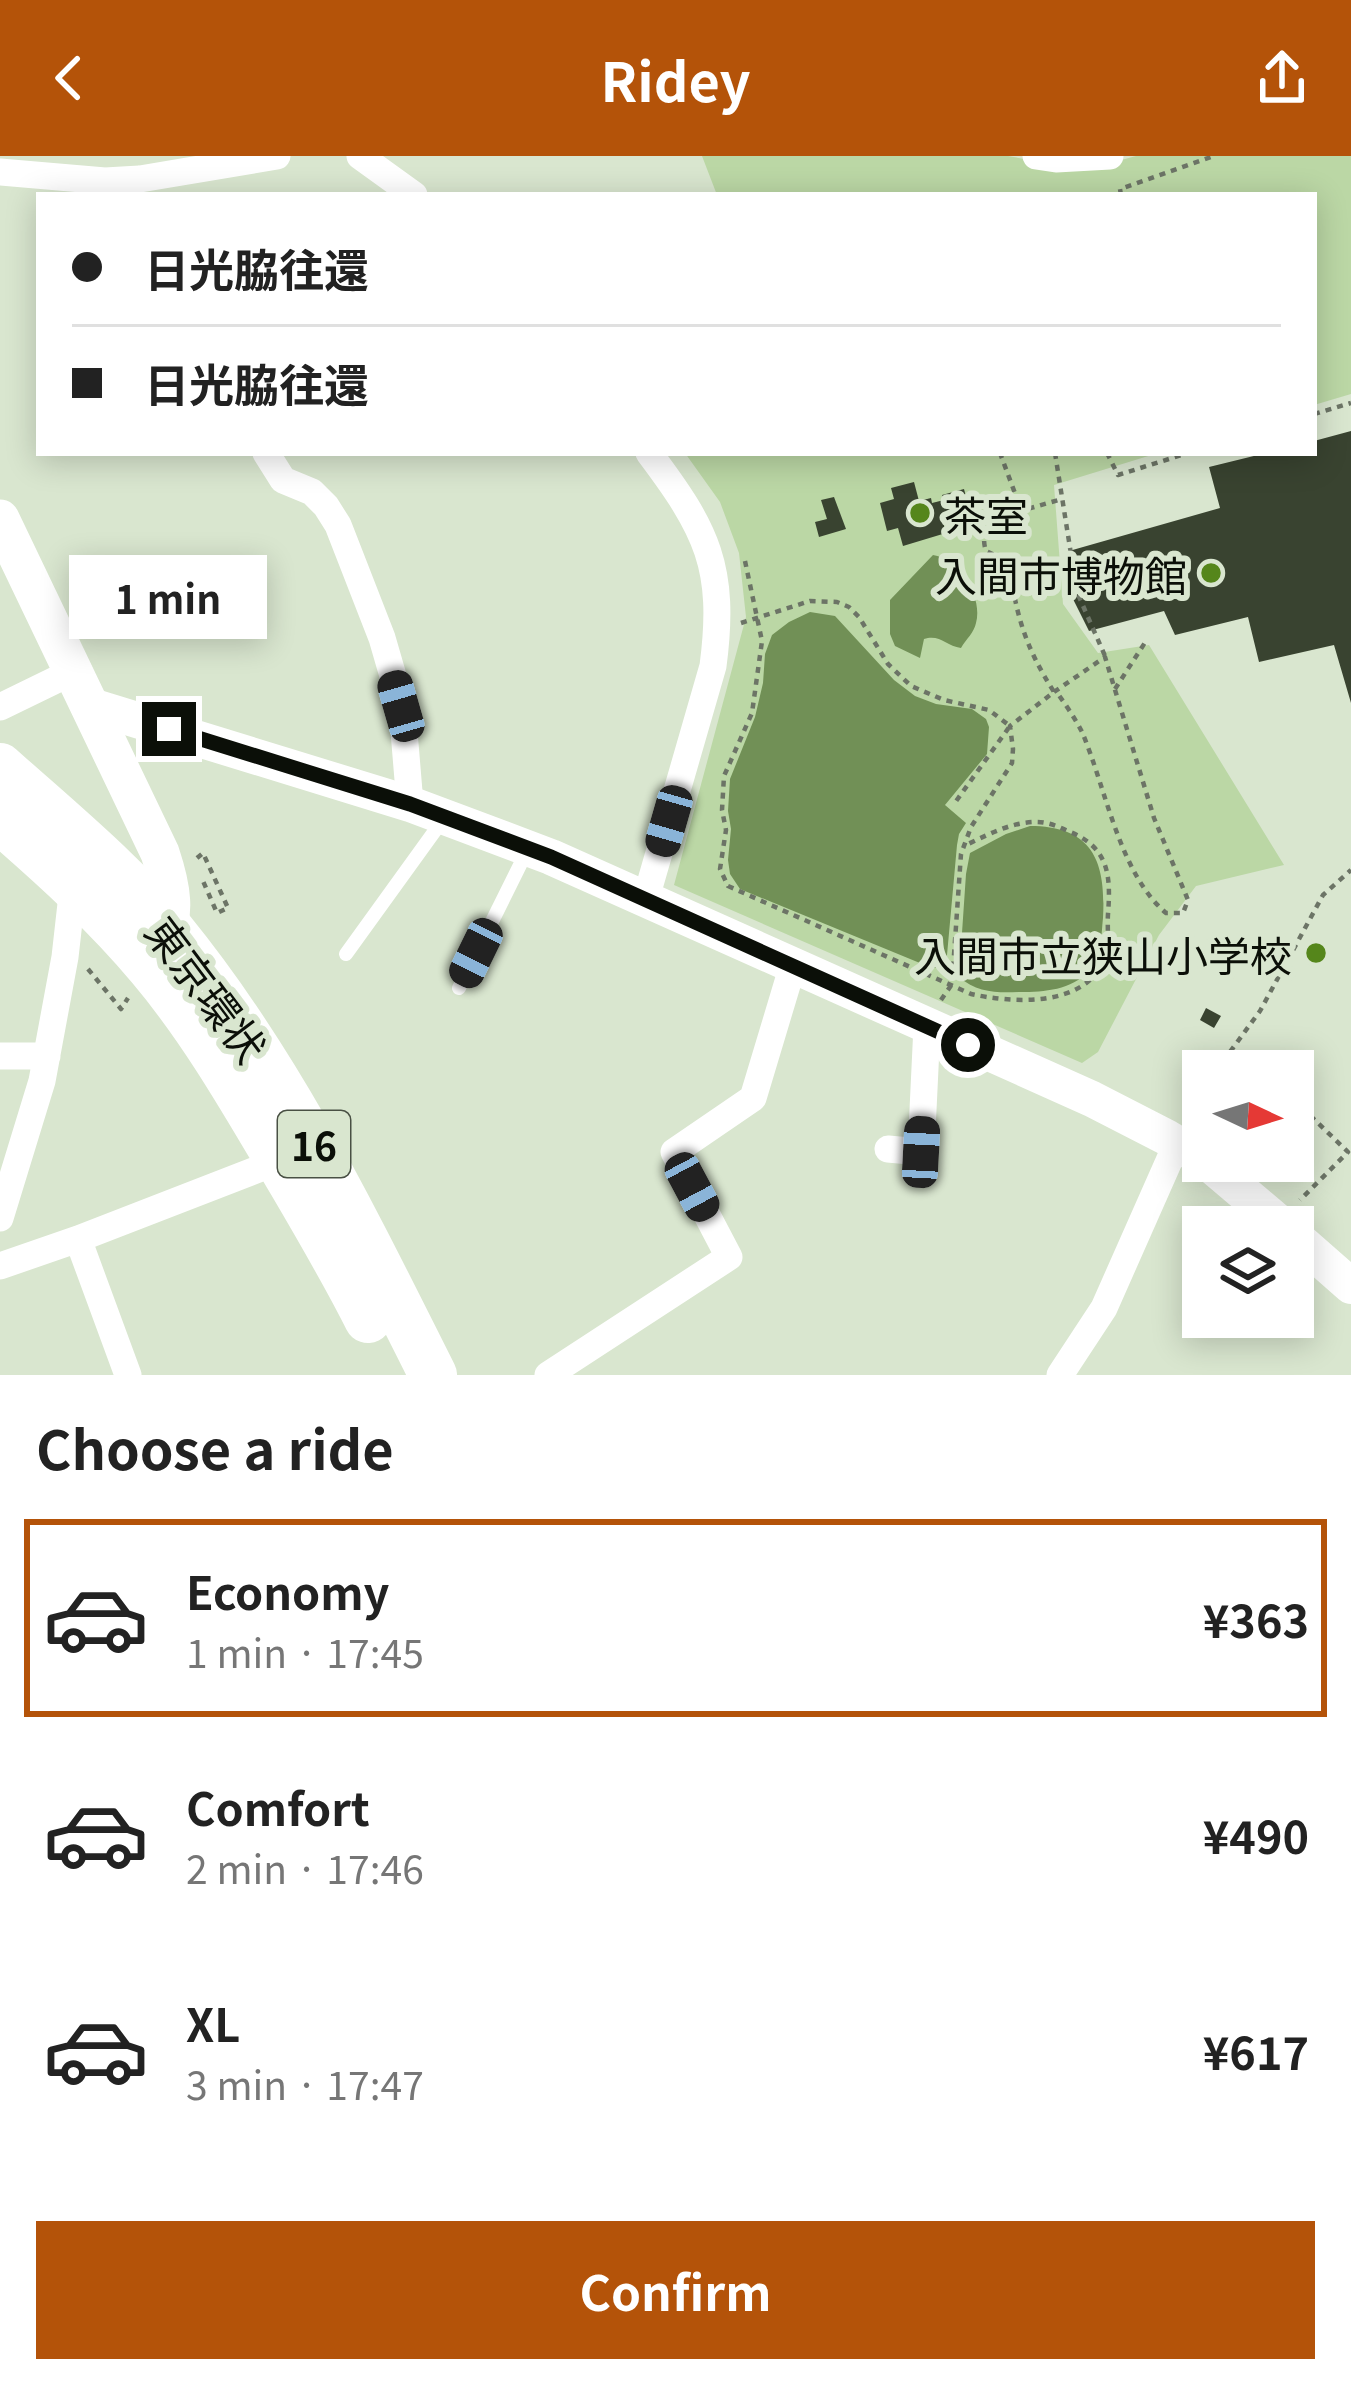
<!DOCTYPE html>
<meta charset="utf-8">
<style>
:root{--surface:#fff;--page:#f2f2f2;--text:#222;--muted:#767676;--line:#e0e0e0;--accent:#b45309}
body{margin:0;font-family:Georgia,"Noto Sans JP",serif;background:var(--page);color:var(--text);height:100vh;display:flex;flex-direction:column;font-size:45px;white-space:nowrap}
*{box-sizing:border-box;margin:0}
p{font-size:39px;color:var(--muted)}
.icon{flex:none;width:66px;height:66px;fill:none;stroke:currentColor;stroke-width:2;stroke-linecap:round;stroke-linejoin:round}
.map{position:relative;height:1219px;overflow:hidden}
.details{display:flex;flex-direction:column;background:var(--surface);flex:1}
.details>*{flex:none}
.guide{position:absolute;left:36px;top:36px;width:1281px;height:264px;border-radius:0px;box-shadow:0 6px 30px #0003;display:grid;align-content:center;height:264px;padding:0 36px;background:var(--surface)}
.needle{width:78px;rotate:94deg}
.tools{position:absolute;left:1182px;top:894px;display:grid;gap:24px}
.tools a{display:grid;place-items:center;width:132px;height:132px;border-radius:0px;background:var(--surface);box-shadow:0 6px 30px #0003;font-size:60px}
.end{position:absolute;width:54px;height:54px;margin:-27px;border:15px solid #0b0f08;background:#fff;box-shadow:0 0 0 6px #fff}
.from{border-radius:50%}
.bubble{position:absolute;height:84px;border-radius:0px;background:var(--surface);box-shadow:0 6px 30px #0003;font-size:39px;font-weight:700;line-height:84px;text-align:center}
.car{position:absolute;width:36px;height:72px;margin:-36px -18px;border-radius:15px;box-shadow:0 0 9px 3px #0007;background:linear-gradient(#222 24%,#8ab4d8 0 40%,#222 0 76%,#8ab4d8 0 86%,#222 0)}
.guide b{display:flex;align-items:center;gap:42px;height:114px;font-size:45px}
.guide b+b{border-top:3px solid var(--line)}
.guide i{width:30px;height:30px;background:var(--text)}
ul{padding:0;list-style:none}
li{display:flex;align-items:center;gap:36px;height:198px;margin:0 24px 18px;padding:0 12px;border:6px solid transparent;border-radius:0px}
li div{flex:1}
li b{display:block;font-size:45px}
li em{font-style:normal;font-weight:700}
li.on{border-color:var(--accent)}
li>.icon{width:108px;height:108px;stroke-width:1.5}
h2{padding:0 36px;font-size:54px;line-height:144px}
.action{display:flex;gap:24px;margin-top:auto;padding:24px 36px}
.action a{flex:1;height:138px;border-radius:0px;background:var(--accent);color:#fff;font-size:48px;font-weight:700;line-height:138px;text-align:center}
header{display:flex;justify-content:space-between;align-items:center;height:156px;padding:0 36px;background:var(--accent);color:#fff;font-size:54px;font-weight:700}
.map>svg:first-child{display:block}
.green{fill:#bbd7a5}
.water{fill:#719056}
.building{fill:#394330}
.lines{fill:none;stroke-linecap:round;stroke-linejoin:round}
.path{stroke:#6c7466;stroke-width:4.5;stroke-dasharray:6 6;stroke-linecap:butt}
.service{stroke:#fff;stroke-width:14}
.minor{stroke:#fff;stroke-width:27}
.tertiary{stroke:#fff;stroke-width:36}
.secondary{stroke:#fff;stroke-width:39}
.trunk{stroke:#fff;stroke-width:48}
.route{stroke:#0b0f08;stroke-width:15}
.poi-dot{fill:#55861b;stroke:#d9e6cf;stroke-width:4.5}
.labels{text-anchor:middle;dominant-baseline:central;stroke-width:12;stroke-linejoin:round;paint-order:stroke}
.shield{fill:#d9e6cf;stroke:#495044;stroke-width:3}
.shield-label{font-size:39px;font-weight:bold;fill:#0b0f08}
.poi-label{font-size:42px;fill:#0b0f08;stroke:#d9e6cf;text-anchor:end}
.street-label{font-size:42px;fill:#0b0f08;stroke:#d9e6cf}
</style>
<header><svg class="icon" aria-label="back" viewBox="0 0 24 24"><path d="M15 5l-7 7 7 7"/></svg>Ridey<svg class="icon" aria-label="share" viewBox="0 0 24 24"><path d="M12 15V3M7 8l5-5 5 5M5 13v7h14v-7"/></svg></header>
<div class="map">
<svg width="1351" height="1219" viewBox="0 0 1351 1219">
<rect width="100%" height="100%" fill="#d9e6cf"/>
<path class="green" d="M702 0H1008L1057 9 1114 6 1136 0H1351V238L1314 249V39H717Z
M685 297H1158L1054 329 1063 448 1098 497 1149 489 1284 709 1196 730 1159 779 1098 896 1082 907 674 729 746 461 739 397 720 346Z"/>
<path class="water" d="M933 399C960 403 983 441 976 467 974 477 966 483 961 492 946 490 940 478 924 483L920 502 895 490 890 478V444Z
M810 456 835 460 894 524 915 540 936 548 972 553 986 563 989 571 987 598 945 649 966 667 959 678 957 689 947 799 941 811 932 812 740 733 730 718 728 704 731 673 728 655 730 623 755 561 763 527 765 498 772 479 789 466Z
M1030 670C1094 670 1106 707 1103 762 1101 781 1102 800 1089 815 1071 834 1045 836 1020 836 998 837 977 837 959 821L966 718 970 697 1006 678Z"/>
<path class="building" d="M1351 275V547L1334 489 1259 506 1248 461 1175 479 1164 455 1089 475 1071 439 1069 395 1220 352 1209 311 1266 297H1314V285Z
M914 326 919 345 931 342 932 347 944 344 942 339 964 333 966 341 971 339 975 352 942 362 946 377 903 390 898 372 887 375 880 347 894 343 891 332Z
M834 341 846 373 819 381 815 366 827 363 821 344Z
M1206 852 1221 860 1214 872 1200 864Z"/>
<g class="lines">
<path class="path" d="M1121 39 1120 33 1214 0
M1314 258 1351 247
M1055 297 1077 436 1105 500
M1107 297 1118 319 1188 297
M1017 356 1062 343
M745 405 762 485 752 557 724 620 722 654 726 674 720 713 728 730 971 838C1012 847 1084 852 1104 804 1110 791 1107 772 1108 758 1111 719 1109 691 1068 675 1057 670 1046 665 1033 666 1009 667 985 680 964 690
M741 467 810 445 837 446 849 451 859 461 888 508 911 530 944 544 989 554 1010 570 954 648
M1115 533 1146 485
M1054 536 1105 501 1154 662 1188 744 1183 757H1166C1119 717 1106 632 1082 576 1075 562 1065 548 1056 535
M197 702 203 697 228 752 217 757 203 725
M88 813 121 853 128 842
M941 844 952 828 961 698 971 671 1012 607 1013 593 1010 570 1054 536C1025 490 1016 460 1009 406L986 395C983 387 983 374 990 368L1013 370 1017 367 1016 340 1000 297
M1228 898 1252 915
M1216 915 1260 855 1323 739 1351 714
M1293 943 1348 996 1300 1044
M1185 956 1203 932"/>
<path class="service" d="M346 798 442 665
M459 832 526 697"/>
<path class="minor" d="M360 0 414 39
M1036 0 1056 3 1110 0
M0 16 105 25 140 23 277 0
M266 297 283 324 312 336 326 350 338 369 382 482 402 551 410 648
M0 551 72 516
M646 742 713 510C726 411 707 374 649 297
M0 900H47
M888 993 921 996 927 870
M0 1062 42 925 65 801 73 730
M78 1083 128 1219
M0 1110 78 1083 279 1005
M548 1219 729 1101 674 996 753 942 793 809
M1060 1219 1104 1152 1177 987"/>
<path class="tertiary" d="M88 549 410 648 551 701 1092 943 1166 981 1203 1003
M1206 1005 1284 1071
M1293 1079 1351 1130"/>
<path class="secondary" d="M0 363 160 697C171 730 177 758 161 791"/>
<path class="trunk" d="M0 611C58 663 123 716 172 776 281 910 356 1066 433 1219
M0 664C53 710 106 758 151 812 200 870 239 937 278 1003 309 1056 341 1109 368 1163"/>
</g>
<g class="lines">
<path class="route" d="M169 573 410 648 551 701 968 889"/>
</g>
<g class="poi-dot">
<circle cx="920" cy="357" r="12"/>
<circle cx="1211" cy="417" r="12"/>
<circle cx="1316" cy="797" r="12"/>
</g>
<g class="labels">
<rect class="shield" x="278" y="955" width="72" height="66" rx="9"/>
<g class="shield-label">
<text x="314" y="988">16</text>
</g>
<g class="poi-label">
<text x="944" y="357" text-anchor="start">茶室</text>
<text x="1187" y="417">入間市博物館</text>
<text x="1292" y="797">入間市立狭山小学校</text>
</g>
<g class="street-label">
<text transform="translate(208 832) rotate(53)">東京環状</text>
</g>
</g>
</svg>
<div class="tools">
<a><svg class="needle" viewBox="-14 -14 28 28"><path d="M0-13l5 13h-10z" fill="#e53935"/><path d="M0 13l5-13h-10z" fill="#767676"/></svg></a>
<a><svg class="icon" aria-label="layers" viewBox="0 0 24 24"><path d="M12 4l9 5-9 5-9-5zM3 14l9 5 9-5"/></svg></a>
</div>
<i class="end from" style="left:968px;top:889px"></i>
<i class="end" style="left:169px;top:573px"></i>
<div class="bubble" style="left:69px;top:399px;width:198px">1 min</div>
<i class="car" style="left:401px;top:550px;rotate:344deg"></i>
<i class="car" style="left:669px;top:665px;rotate:196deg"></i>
<i class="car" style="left:476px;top:797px;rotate:206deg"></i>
<i class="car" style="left:921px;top:996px;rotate:3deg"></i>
<i class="car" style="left:692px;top:1031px;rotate:152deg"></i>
<div class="guide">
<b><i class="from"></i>日光脇往還</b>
<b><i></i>日光脇往還</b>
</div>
</div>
<section class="details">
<h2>Choose a ride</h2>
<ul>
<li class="on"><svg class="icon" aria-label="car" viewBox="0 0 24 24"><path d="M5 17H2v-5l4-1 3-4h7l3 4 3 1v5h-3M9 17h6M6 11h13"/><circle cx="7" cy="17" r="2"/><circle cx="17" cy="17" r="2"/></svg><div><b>Economy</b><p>1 min · 17:45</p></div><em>¥363</em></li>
<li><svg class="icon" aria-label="car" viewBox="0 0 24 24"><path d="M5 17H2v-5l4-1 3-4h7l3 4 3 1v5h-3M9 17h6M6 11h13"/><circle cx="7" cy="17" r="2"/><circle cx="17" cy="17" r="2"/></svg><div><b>Comfort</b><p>2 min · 17:46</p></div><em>¥490</em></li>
<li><svg class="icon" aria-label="car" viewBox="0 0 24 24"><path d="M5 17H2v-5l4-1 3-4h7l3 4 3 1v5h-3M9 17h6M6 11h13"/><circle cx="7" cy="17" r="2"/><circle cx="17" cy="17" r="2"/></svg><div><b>XL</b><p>3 min · 17:47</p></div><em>¥617</em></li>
</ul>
<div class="action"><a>Confirm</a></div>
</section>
